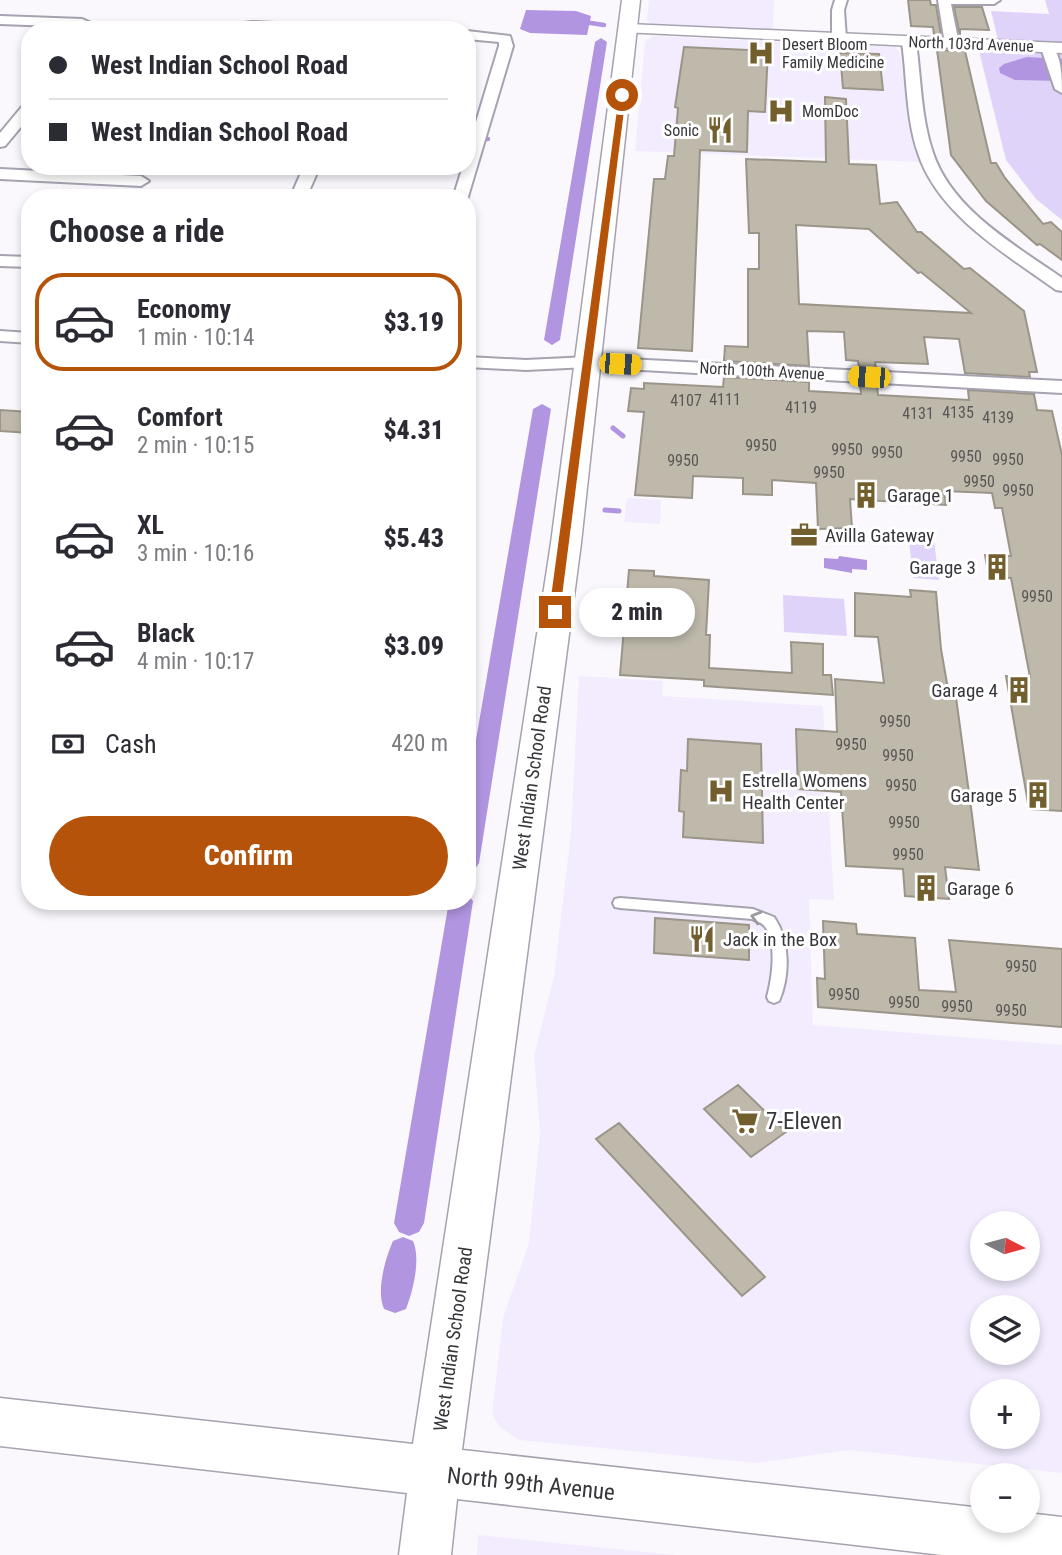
<!DOCTYPE html>
<meta charset="utf-8">
<style>
:root{--surface:#fff;--page:#f7f7f7;--text:#2b2b33;--muted:#7c7c81;--line:#e1e1e2;--accent:#b45309}
body{margin:0;font-family:"Roboto Condensed",sans-serif;background:var(--page);color:var(--text);height:100vh;display:flex;flex-direction:column;font-size:26px;white-space:nowrap}
*{box-sizing:border-box;margin:0}
p{font-size:23px;color:var(--muted)}
.icon{flex:none;width:38px;height:38px;fill:none;stroke:currentColor;stroke-width:2;stroke-linecap:round;stroke-linejoin:round}
.map{position:relative;flex:1;overflow:hidden}
.details{position:absolute;left:21px;top:189px;width:455px;height:721px;display:flex;flex-direction:column;background:var(--surface);border-radius:28px;box-shadow:0 4px 10px #0003}
.details>*{flex:none}
.top-card{position:absolute;left:21px;top:21px;width:455px;height:154px;border-radius:28px;box-shadow:0 4px 10px #0003;display:grid;align-content:center;height:154px;padding:0 28px;background:var(--surface)}
.needle{width:46px;rotate:96deg}
.fabs{position:absolute;left:970px;top:1211px;display:grid;gap:14px}
.fabs a{display:grid;place-items:center;width:70px;height:70px;border-radius:50%;background:var(--surface);box-shadow:0 4px 10px #0003;font-size:35px}
.end{position:absolute;width:32px;height:32px;margin:-16px;border:9px solid #b45309;background:#fff;box-shadow:0 0 0 4px #fff}
.from{border-radius:50%}
.bubble{position:absolute;height:49px;border-radius:24px;background:var(--surface);box-shadow:0 4px 10px #0003;font-size:23px;font-weight:800;line-height:49px;text-align:center}
.car{position:absolute;width:21px;height:42px;margin:-21px -10px;border-radius:9px;box-shadow:0 0 5px 2px #0007;background:linear-gradient(#f5c518 24%,#345 0 40%,#f5c518 0 76%,#345 0 86%,#f5c518 0)}
.top-card b{display:flex;align-items:center;gap:24px;height:66px;font-size:26px}
.top-card b+b{border-top:2px solid var(--line)}
.top-card i{width:18px;height:18px;background:var(--text)}
ul{padding:0;list-style:none}
li{display:flex;align-items:center;gap:21px;height:98px;margin:0 14px 10px;padding:0 14px;border:4px solid transparent;border-radius:28px}
li div{flex:1}
li b{display:block;font-size:26px}
li em{font-style:normal;font-weight:800}
li.on{border-color:var(--accent)}
li>.icon{width:63px;height:63px;stroke-width:1.5}
h2{padding:0 28px;font-size:32px;line-height:84px}
.pay{display:flex;align-items:center;gap:18px;height:77px;padding:0 28px;font-size:26px}
.pay p{margin-inline-start:auto}
.button{display:flex;gap:14px;margin-top:auto;padding:14px 28px}
.button a{flex:1;height:80px;border-radius:42px;background:var(--accent);color:#fff;font-size:28px;font-weight:800;line-height:80px;text-align:center}
.map>svg:first-child{display:block}
.built{fill:#f2ecfe;fill-rule:evenodd}
.green{fill:#e0d3fa}
.water{fill:#b195e1}
.lines{fill:none;stroke-linecap:round;stroke-linejoin:round}
.stream-far1{stroke:#b195e1;stroke-width:4.5}
.stream{stroke:#b195e1;stroke-width:5}
.canal{fill:#b195e1;fill-rule:evenodd}
.building{fill:#beb9ab;stroke:#9a9588;stroke-width:2;fill-rule:evenodd}
.service-casing{stroke:#a6a2af;stroke-width:4}
.minor-casing{stroke:#a6a2af;stroke-width:4}
.tertiary-casing{stroke:#a6a2af;stroke-width:3}
.secondary-casing{stroke:#a6a2af;stroke-width:3}
.service{fill:#fff;fill-rule:evenodd}
.minor{fill:#fff;fill-rule:evenodd}
.tertiary{fill:#fff;fill-rule:evenodd}
.secondary{fill:#fff;fill-rule:evenodd}
.oneway{stroke:#9c9a9d}
.route{fill:#b45309}
.labels{text-anchor:middle;dominant-baseline:central;stroke-width:6;stroke-linejoin:round;paint-order:stroke}
.far-poi-label{font-size:16px;fill:#38363b;stroke:#fff;text-anchor:start}
.far-street-label{font-size:16px;fill:#38363b;stroke:#fff}
.number-label{font-size:16px;fill:#5a5757}
.poi-label{font-size:19px;fill:#38363b;stroke:#fff;text-anchor:start}
.street-label{font-size:19px;fill:#38363b;stroke:#fff}
.near-poi-label{font-size:23px;fill:#38363b;stroke:#fff;text-anchor:start}
.near-street-label{font-size:23px;fill:#38363b;stroke:#fff}
</style>
<div class="map">
<svg width="1062" height="1555" viewBox="0 0 1062 1555">
<rect width="100%" height="100%" fill="#faf8fd"/>
<path class="built" d="M649 0H774L773 30 652 24 647 20Z
M653 36 895 47 900 53 914 148 920 162 635 151 645 42Z
M627 498 661 500 660 524 624 522Z
M579 676 663 681 662 696 823 706 834 900 809 899 813 1025 1062 1045V1473L849 1450 756 1463 519 1440 501 1428 496 1421 492 1413 503 1318 529 1243 540 1133 534 1055 554 977 571 832ZM982 1223H1027V1269H982ZM982 1307H1027V1353H982ZM982 1391H1027V1437H982Z
M478 1535H479L675 1555H477Z"/>
<path class="green" d="M1045 0H1062V220L1036 199 1006 160 976 39 998 40 991 11 1049 14Z
M908 531 933 533 939 580 913 578Z
M783 595 844 599 847 636 784 632Z"/>
<path class="water" d="M526 10 576 11 591 16 587 35 530 33 520 29Z
M1027 57 1062 59V81L1015 80 1000 73 999 68 1004 64Z
M839 556 867 560V570L852 569V573L824 568V558L838 559Z"/>
<g class="lines">
<path class="stream-far1" d="M584 22 604 25
M105 25 125 24
M79 27 101 26
M200 27 220 29
M467 138 488 139"/>
<path class="stream" d="M613 428 623 436
M605 510 619 511"/>
<path class="canal" d="M601 38 607 42 560 340 552 345 544 340 595 42Z
M542 404 551 409 479 863 475 869 467 872V792L533 409Z
M467 894 473 901 424 1223 419 1232 409 1236 399 1232 394 1223 449 901H467Z
M403 1237 413 1241C421 1259 413 1291 406 1309L395 1313 384 1309C376 1291 385 1259 393 1241Z"/>
</g>
<path class="building" d="M908 0H930L931 5H936L941 35H934L933 27 911 26Z
M954 7H982L989 30 960 29V36Z
M684 47 768 51 765 112 748 111 747 152 700 150 692 351 638 348 654 179H665L668 156H674L678 108 675 107Z
M937 50 965 51 991 163H996L1005 178 1043 224 1051 222 1062 232V260L1040 244 1037 245 986 201 951 155Z
M840 53 879 54 883 90 843 88Z
M825 97 846 99 849 164 876 165 880 204 897 202 917 232H921L964 269 970 268 1024 311 1037 372H1029L1030 377 965 373 959 339 924 337 928 364 875 362 876 369 859 368 858 361 846 360 844 332 807 331 809 366 724 361 725 346 748 347V269H759V233H749L746 159 826 162ZM796 225 869 229 918 273 921 272 971 313 799 304Z
M724 377 809 382V391L861 394 860 385 877 386 878 395 969 400 968 390 1034 394 1037 410 1052 411 1062 455V811L1029 809 1006 676 1030 677 1011 578 989 577 985 555 1011 556 1002 508H995L992 493 944 491 946 505 850 499 852 528 818 529 816 483 772 480V495L743 494V478L693 476 692 498 635 495 644 412 628 411 631 388 644 389V383L723 387Z
M0 410 30 412V433L0 431Z
M629 570 654 571V576L709 580 706 635H710L709 668 792 673 791 642 823 644V675H831L833 695 704 686V680L620 675Z
M910 590 936 592 941 649 948 689 955 690 972 815 979 870 945 867 949 899 905 896 903 869 846 866 841 792 798 789 796 729 837 732 835 679 884 683 878 637 855 636V593L911 597Z
M688 739 761 744 763 843 683 837 684 812 679 811 681 770 687 771Z
M655 918 749 925V960L654 953Z
M823 921 856 924 857 934 915 938 919 990 956 992 949 940 1062 949V1027L818 1007 817 978 825 979Z
M738 1085 786 1132 751 1157 704 1109Z
M619 1123 765 1277 742 1296 596 1139Z"/>
<g class="lines">
<defs>
<path id="service" d="M620 898 753 909 774 917C790 940 790 976 779 1001L774 1003 769 1001 767 997C772 979 777 944 766 928 763 923 757 921 752 919L620 908 615 907 613 903 615 899Z"/>
<path id="minor" d="M835 0H847L844 10 846 38 839 42 832 38V10Z
M938 0H1000L994 4H951L959 44 952 48 945 44Z
M0 16 82 19 98 26 96 30H83L81 27 0 24Z
M252 22 338 26 344 30H229L234 24Z
M467 31 510 36 513 46 467 200V198H453L463 166H467V152L499 46V42L467 39Z
M909 38 916 42C921 79 921 118 933 153 952 210 1015 245 1062 278V291L1056 290C1006 254 938 215 918 153 906 118 907 78 902 42Z
M1048 44C1062 50 1062 78 1062 93L1055 89 1041 48Z
M30 102V116L5 146 0 147V133L25 103Z
M304 166H320L306 198H290Z
M0 169 141 176 149 181 141 186 0 179Z
M0 256 30 257V267L0 266Z
M0 331 30 333V343L0 341Z
M467 357 526 360 588 357 1062 381V393L588 367 526 370 467 367Z"/>
<path id="tertiary" d="M628 24 1062 43V53L622 32 620 29Z"/>
<path id="secondary" d="M622 0H640L581 543 462 1450 982 1508V1521H1027V1513L1062 1517V1555H942L457 1499 451 1555H399L407 1493 0 1446V1398L413 1444 551 543Z"/>
</defs>
<use href="#service" class="service-casing"/>
<use href="#minor" class="minor-casing"/>
<use href="#tertiary" class="tertiary-casing"/>
<use href="#secondary" class="secondary-casing"/>
<use href="#service" class="service"/>
<use href="#minor" class="minor"/>
<use href="#tertiary" class="tertiary"/>
<use href="#secondary" class="secondary"/>
</g>
<defs><path id="oneway-chevron" d="M-2-3.5L2.5 0L-2 3.5" fill="none" stroke-width="1.6" stroke-linecap="round" stroke-linejoin="round" transform="scale(1.75)"/></defs>
<use class="oneway" href="#oneway-chevron" transform="translate(756 917) rotate(-164)"/>
<path class="route" d="M622 93 626 95 560 612 555 615 549 612 619 95Z"/>
<defs>
<symbol id="hospital-bare" viewBox="-9 -9 18 18"><path d="M-5-5h3v3.5h4V-5h3V5h-3V1.5h-4V5h-3Z" fill="#725f2d" stroke="#fff" stroke-width="2.5" paint-order="stroke"/></symbol>
<symbol id="restaurant-bare" viewBox="-9 -9 18 18"><path d="M-5-6h1v4h1v-4h1v4h1v-4h1v5L-1.5 .5V6h-2V.5L-5-1ZM5-6V6H3V1.5H1.5Q1.5-4 5-6Z" fill="#725f2d" stroke="#fff" stroke-width="2.5" paint-order="stroke"/></symbol>
<symbol id="building-bare" viewBox="-9 -9 18 18"><path d="M-4-6H4V6H1V3H-1V6H-4ZM-2.5-4.3h1.7v1.8h-1.7ZM.8-4.3h1.7v1.8H.8ZM-2.5-1h1.7V.8h-1.7ZM.8-1h1.7V.8H.8Z" fill="#725f2d" stroke="#fff" stroke-width="2.5" paint-order="stroke"/></symbol>
<symbol id="office-bare" viewBox="-9 -9 18 18"><path d="M-6-3h4V-5.5h4V-3h4V5H-6ZM-1-4.5V-3h2v-1.5ZM-6 0V1H6V0Z" fill="#725f2d" stroke="#fff" stroke-width="2.5" paint-order="stroke"/></symbol>
<symbol id="supermarket-bare" viewBox="-9 -9 18 18"><path d="M-6-5.5h2.5l.6 2H6L4.5 2H-2.5L-4.4-4H-6ZM-1.5 3.2a1.3 1.3 0 1 0 .1 0ZM3 3.2a1.3 1.3 0 1 0 .1 0Z" fill="#725f2d" stroke="#fff" stroke-width="2.5" paint-order="stroke"/></symbol>
</defs>
<g fill-rule="evenodd">
<use href="#hospital-bare" x="742" y="34" width="38" height="38"/>
<use href="#hospital-bare" x="762" y="92" width="38" height="38"/>
<use href="#restaurant-bare" x="701" y="111" width="38" height="38"/>
<use href="#building-bare" x="847" y="476" width="38" height="38"/>
<use href="#office-bare" x="785" y="516" width="38" height="38"/>
<use href="#building-bare" x="978" y="548" width="38" height="38"/>
<use href="#building-bare" x="1000" y="671" width="38" height="38"/>
<use href="#hospital-bare" x="702" y="772" width="38" height="38"/>
<use href="#building-bare" x="1019" y="776" width="38" height="38"/>
<use href="#building-bare" x="907" y="869" width="38" height="38"/>
<use href="#restaurant-bare" x="683" y="920" width="38" height="38"/>
<use href="#supermarket-bare" x="726" y="1102" width="38" height="38"/>
</g>
<g class="labels">
<g class="far-poi-label">
<text x="782" y="44">Desert Bloom<tspan x="782" dy="18">Family Medicine</tspan></text>
<text x="802" y="111">MomDoc</text>
<text x="699" y="130" text-anchor="end">Sonic</text>
</g>
<g class="far-street-label">
<text transform="translate(971 44) rotate(2)">North 103rd Avenue</text>
<text transform="translate(762 371) rotate(3)">North 100th Avenue</text>
</g>
<g class="number-label">
<text x="725" y="399">4111</text>
<text x="686" y="400">4107</text>
<text x="801" y="407">4119</text>
<text x="958" y="412">4135</text>
<text x="918" y="413">4131</text>
<text x="998" y="417">4139</text>
<text x="761" y="445">9950</text>
<text x="847" y="449">9950</text>
<text x="887" y="452">9950</text>
<text x="966" y="456">9950</text>
<text x="1008" y="459">9950</text>
<text x="683" y="460">9950</text>
<text x="829" y="472">9950</text>
<text x="979" y="481">9950</text>
<text x="1018" y="490">9950</text>
<text x="1037" y="596">9950</text>
<text x="895" y="721">9950</text>
<text x="851" y="744">9950</text>
<text x="898" y="755">9950</text>
<text x="901" y="785">9950</text>
<text x="904" y="822">9950</text>
<text x="908" y="854">9950</text>
<text x="1021" y="966">9950</text>
<text x="844" y="994">9950</text>
<text x="904" y="1002">9950</text>
<text x="957" y="1006">9950</text>
<text x="1011" y="1010">9950</text>
</g>
<g class="poi-label">
<text x="887" y="495">Garage 1</text>
<text x="825" y="535">Avilla Gateway</text>
<text x="976" y="567" text-anchor="end">Garage 3</text>
<text x="998" y="690" text-anchor="end">Garage 4</text>
<text x="742" y="780">Estrella Womens<tspan x="742" dy="22">Health Center</tspan></text>
<text x="1017" y="795" text-anchor="end">Garage 5</text>
<text x="947" y="888">Garage 6</text>
<text x="723" y="939">Jack in the Box</text>
</g>
<g class="street-label">
<text transform="translate(532 778) rotate(-82)">West Indian School Road</text>
<text transform="translate(453 1339) rotate(-82)">West Indian School Road</text>
</g>
<g class="near-poi-label">
<text x="766" y="1121">7-Eleven</text>
</g>
<g class="near-street-label">
<text transform="translate(531 1484) rotate(6)">North 99th Avenue</text>
</g>
</g>
</svg>
<div class="fabs">
<a><svg class="needle" viewBox="-14 -14 28 28"><path d="M0-13l5 13h-10z" fill="#e53935"/><path d="M0 13l5-13h-10z" fill="#7c7c81"/></svg></a>
<a><svg class="icon" aria-label="layers" viewBox="0 0 24 24"><path d="M12 4l9 5-9 5-9-5zM3 14l9 5 9-5"/></svg></a>
<a>+</a>
<a>−</a>
</div>
<i class="end from" style="left:622px;top:95px"></i>
<i class="end" style="left:555px;top:612px"></i>
<div class="bubble" style="left:579px;top:588px;width:116px">2 min</div>
<i class="car" style="left:620px;top:364px;rotate:93deg"></i>
<i class="car" style="left:869px;top:377px;rotate:273deg"></i>
<div class="top-card">
<b><i class="from"></i>West Indian School Road</b>
<b><i></i>West Indian School Road</b>
</div>
<section class="details">
<h2>Choose a ride</h2>
<ul>
<li class="on"><svg class="icon" aria-label="car" viewBox="0 0 24 24"><path d="M5 17H2v-5l4-1 3-4h7l3 4 3 1v5h-3M9 17h6M6 11h13"/><circle cx="7" cy="17" r="2"/><circle cx="17" cy="17" r="2"/></svg><div><b>Economy</b><p>1 min · 10:14</p></div><em>$3.19</em></li>
<li><svg class="icon" aria-label="car" viewBox="0 0 24 24"><path d="M5 17H2v-5l4-1 3-4h7l3 4 3 1v5h-3M9 17h6M6 11h13"/><circle cx="7" cy="17" r="2"/><circle cx="17" cy="17" r="2"/></svg><div><b>Comfort</b><p>2 min · 10:15</p></div><em>$4.31</em></li>
<li><svg class="icon" aria-label="car" viewBox="0 0 24 24"><path d="M5 17H2v-5l4-1 3-4h7l3 4 3 1v5h-3M9 17h6M6 11h13"/><circle cx="7" cy="17" r="2"/><circle cx="17" cy="17" r="2"/></svg><div><b>XL</b><p>3 min · 10:16</p></div><em>$5.43</em></li>
<li><svg class="icon" aria-label="car" viewBox="0 0 24 24"><path d="M5 17H2v-5l4-1 3-4h7l3 4 3 1v5h-3M9 17h6M6 11h13"/><circle cx="7" cy="17" r="2"/><circle cx="17" cy="17" r="2"/></svg><div><b>Black</b><p>4 min · 10:17</p></div><em>$3.09</em></li>
</ul>
<div class="pay"><svg class="icon" aria-label="cash" viewBox="0 0 24 24"><path d="M3 7h18v10H3z"/><circle cx="12" cy="12" r="2"/></svg>Cash<p>420 m</p></div>
<div class="button"><a>Confirm</a></div>
</section>
</div>
